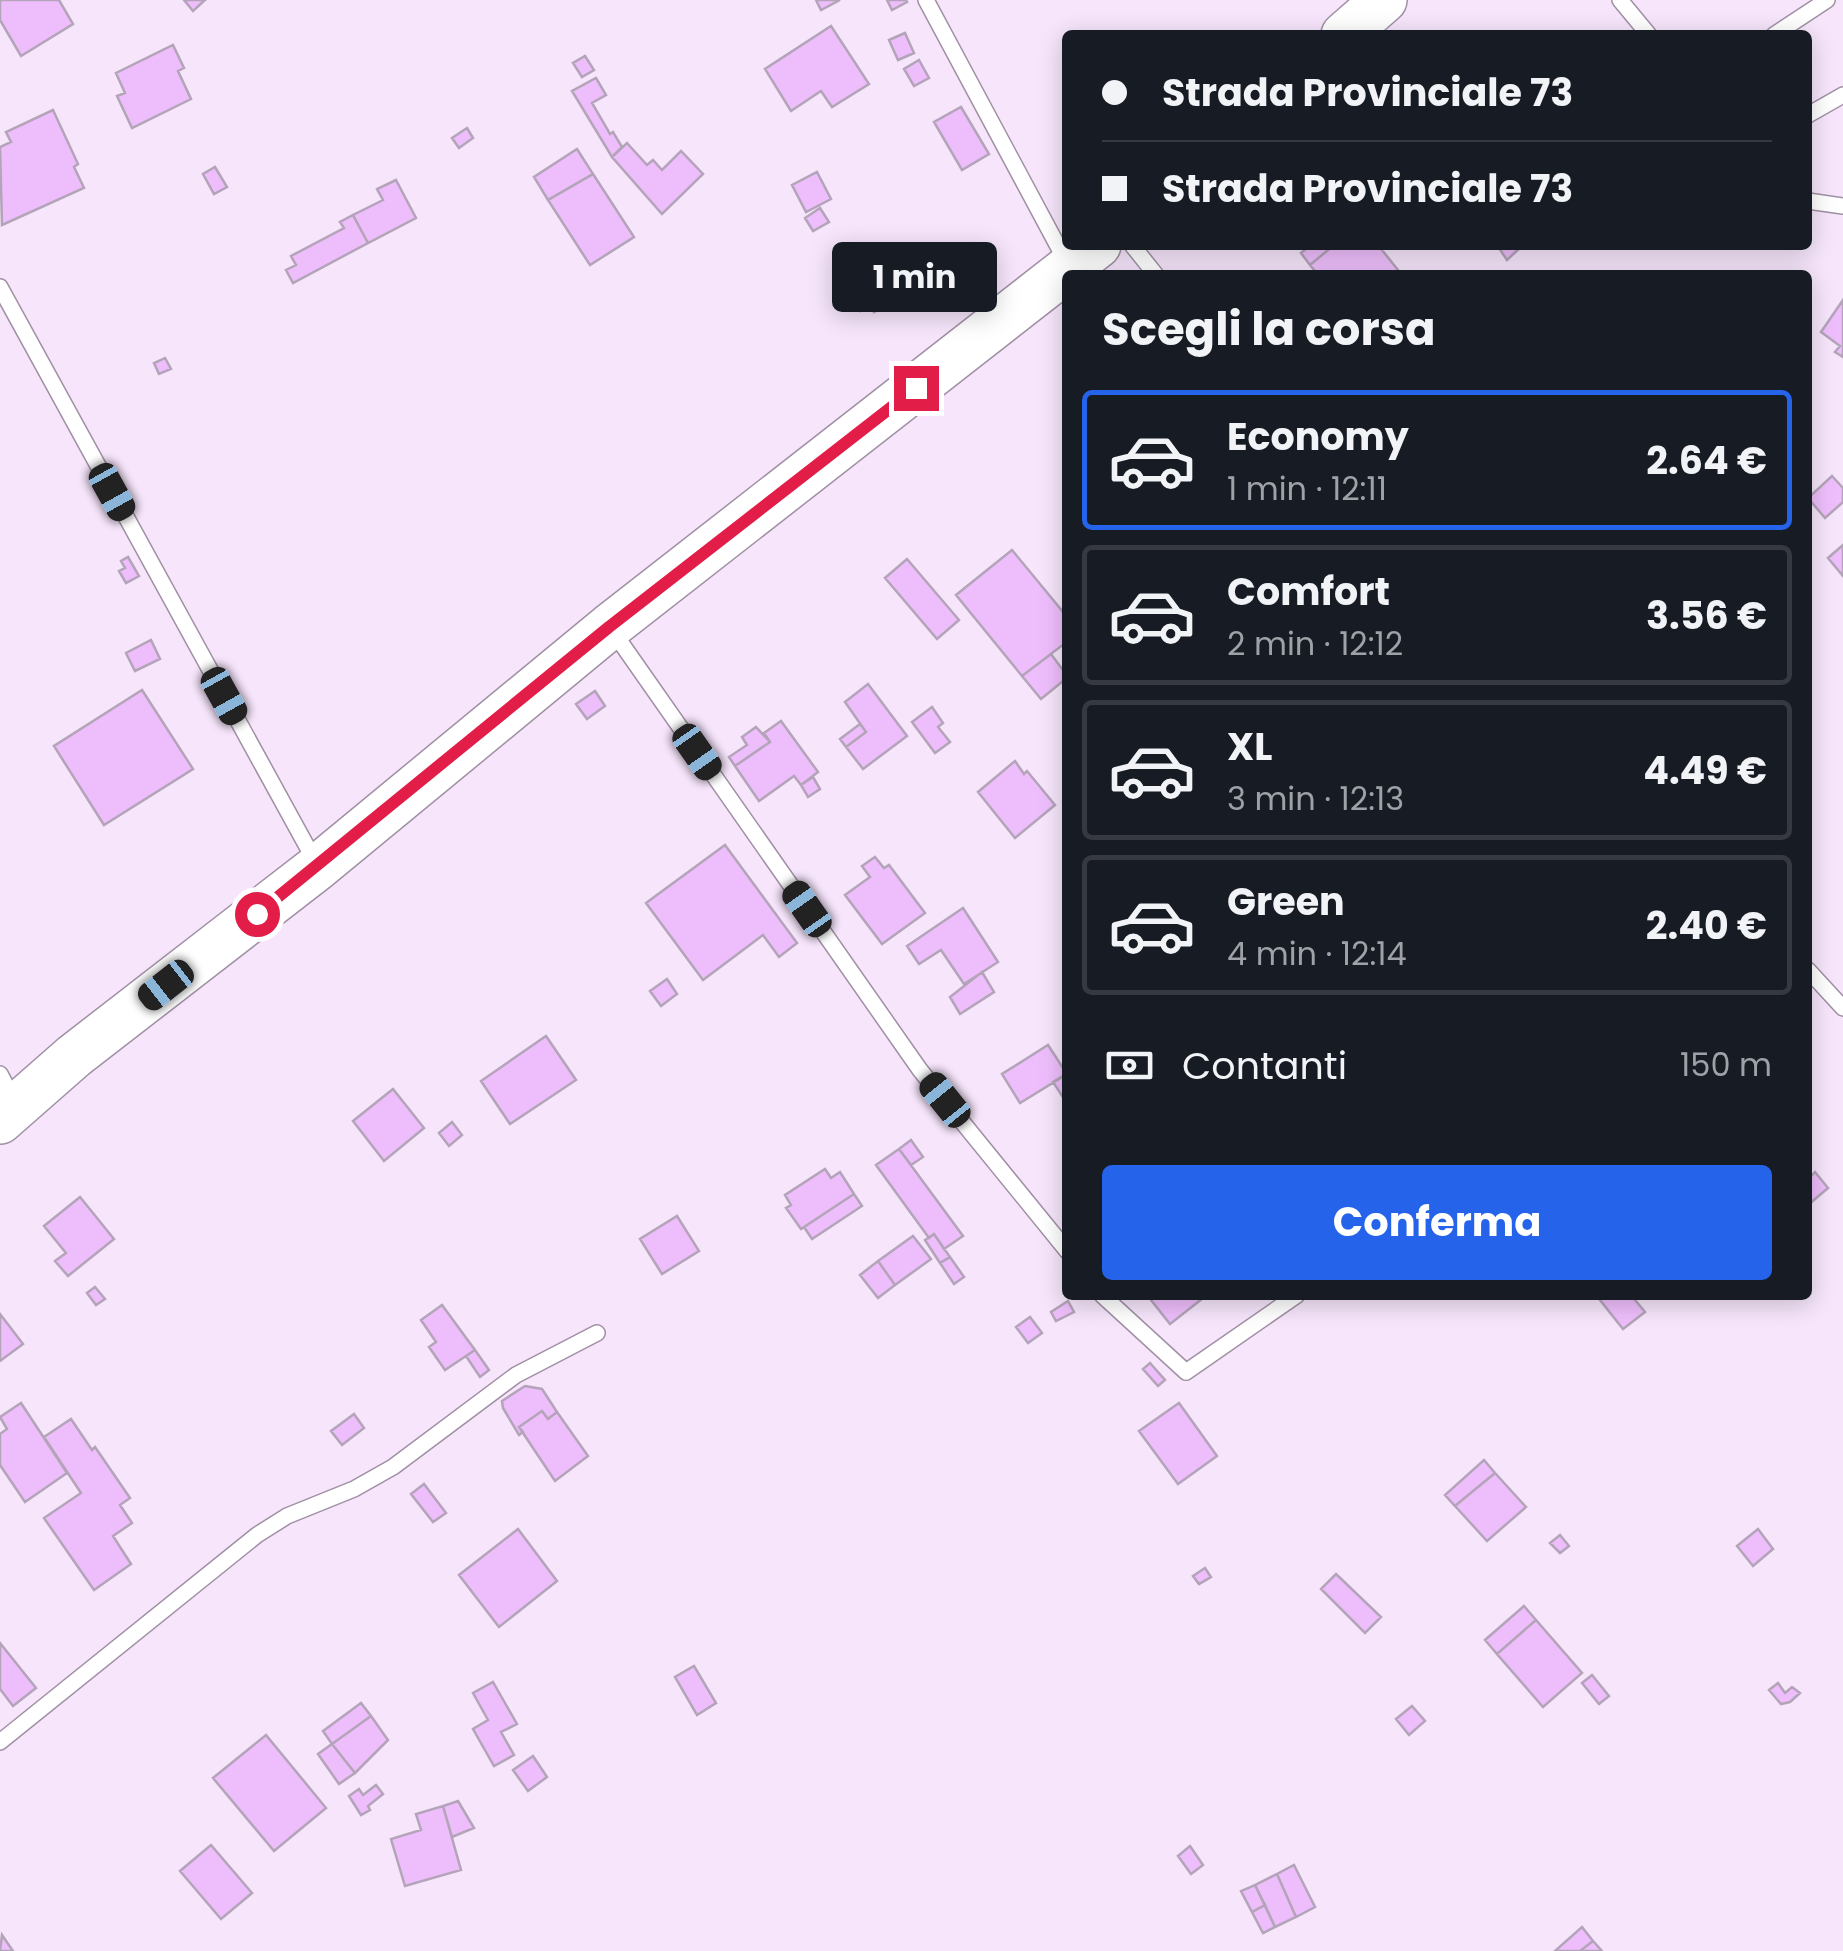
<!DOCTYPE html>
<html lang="it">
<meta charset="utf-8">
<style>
:root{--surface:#171b24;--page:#242831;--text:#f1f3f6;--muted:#9ea1a6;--line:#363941;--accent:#2563eb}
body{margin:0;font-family:Poppins,sans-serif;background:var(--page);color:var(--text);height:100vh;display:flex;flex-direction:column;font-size:38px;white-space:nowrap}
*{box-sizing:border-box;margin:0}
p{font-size:32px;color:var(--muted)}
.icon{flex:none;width:55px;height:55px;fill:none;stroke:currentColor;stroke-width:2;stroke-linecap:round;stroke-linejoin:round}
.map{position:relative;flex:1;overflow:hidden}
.details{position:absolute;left:1062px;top:270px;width:750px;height:1030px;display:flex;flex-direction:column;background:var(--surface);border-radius:10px;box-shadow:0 5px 25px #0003}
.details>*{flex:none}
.banner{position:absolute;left:1062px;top:30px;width:750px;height:220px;border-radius:10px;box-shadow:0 5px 25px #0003;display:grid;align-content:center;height:220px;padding:0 40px;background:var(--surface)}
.end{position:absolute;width:45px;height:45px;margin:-22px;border:12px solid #e11d48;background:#fff;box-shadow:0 0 0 5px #fff}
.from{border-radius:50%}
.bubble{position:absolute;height:70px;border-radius:10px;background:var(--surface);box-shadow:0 5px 25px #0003;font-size:32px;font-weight:700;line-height:70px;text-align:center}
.car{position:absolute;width:30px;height:60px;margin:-30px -15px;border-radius:12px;box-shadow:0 0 8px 2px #0007;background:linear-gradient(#222 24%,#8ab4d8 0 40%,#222 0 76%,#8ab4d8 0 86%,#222 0)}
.banner b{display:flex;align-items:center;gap:35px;height:95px;font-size:38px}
.banner b+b{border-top:2px solid var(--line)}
.banner i{width:25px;height:25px;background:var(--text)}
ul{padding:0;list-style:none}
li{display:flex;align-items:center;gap:30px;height:140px;margin:0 20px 15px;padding:0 20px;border:5px solid var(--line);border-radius:10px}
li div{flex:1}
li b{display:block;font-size:38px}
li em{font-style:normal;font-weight:700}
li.selected{border-color:var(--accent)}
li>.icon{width:90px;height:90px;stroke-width:1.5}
h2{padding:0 40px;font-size:45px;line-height:120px}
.pay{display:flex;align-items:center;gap:25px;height:110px;padding:0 40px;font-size:38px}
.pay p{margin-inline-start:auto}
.action{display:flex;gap:20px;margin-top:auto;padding:20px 40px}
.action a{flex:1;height:115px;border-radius:10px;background:var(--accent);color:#fff;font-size:40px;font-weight:700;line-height:115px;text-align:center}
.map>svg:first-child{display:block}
.building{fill:#eebefc;stroke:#b4a4b9;stroke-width:2.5}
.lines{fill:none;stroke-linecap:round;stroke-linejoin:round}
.lane-casing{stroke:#a090a4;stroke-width:18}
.secondary-casing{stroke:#a090a4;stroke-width:48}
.lane{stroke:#fff;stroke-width:15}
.secondary{stroke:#fff;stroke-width:45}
.route{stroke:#e11d48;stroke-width:12}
</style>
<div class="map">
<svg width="1843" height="1951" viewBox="0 0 1843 1951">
<rect width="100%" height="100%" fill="#f6e5fb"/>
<path class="building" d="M0 0H59L73 24 21 56 0 20Z
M184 0H205L193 11Z
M816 0H840L821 10Z
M887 0H906L907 2 892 10Z
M831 26 869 84 832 107 821 91 791 111 765 69Z
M905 33 914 53 898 60 889 40Z
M173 45 184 68 178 71 191 99 132 128 117 96 125 93 116 73Z
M585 56 594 70 582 77 573 63Z
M919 60 929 78 914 86 904 69Z
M596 78 606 95 592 103 610 134 613 132 622 147 612 157 572 91Z
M961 107 989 154 962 170 934 122Z
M53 110 78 164 74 167 84 188 2 225 0 147 11 142 6 132Z
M467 128 473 138 459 148 452 138Z
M627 143 647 165 653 160 662 170 681 151 703 174 662 214 612 157Z
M577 149 593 174 548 200 534 177Z
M215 167 227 187 214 194 203 174Z
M817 172 831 199 806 212 792 185Z
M593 174 634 237 590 265 548 200Z
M396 180 416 218 368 243 353 215 383 200 377 189Z
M820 208 829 222 813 231 805 218Z
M353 215 368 243 293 283 286 270 296 265 291 256 344 228 340 222Z
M1311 245H1334L1310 265 1301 253Z
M1334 245H1388L1382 250 1402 275H1318L1310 265Z
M1497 245H1523L1507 260Z
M895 282 902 298 874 312 870 305 860 311 855 302Z
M1843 300V357L1835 352 1840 346 1821 332Z
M165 358 171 369 159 374 154 363Z
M1832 476 1843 488V502L1825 518 1808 498Z
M1843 545V576L1828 558Z
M1012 550 1068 618V641L1022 676 956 595Z
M128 557 139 576 126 583 119 571 125 568 121 561Z
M907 559 959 620 937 639 885 578Z
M151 640 160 659 135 671 126 653Z
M1051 654 1068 677 1041 699 1022 676Z
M868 684 907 736 863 769 846 747 866 732 845 702Z
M142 690 193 769 104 825 54 746Z
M595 691 605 706 587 719 576 704Z
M932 707 943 723 938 727 950 742 935 753 912 722Z
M781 721 818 772 801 785 794 776 759 801 735 766 770 742 764 733Z
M860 724 866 732 846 747 840 739Z
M756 727 770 742 735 766 729 757 747 745 742 737Z
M1015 761 1024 774 1027 771 1055 805 1015 838 978 792Z
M813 777 820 789 808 797 801 785Z
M725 845 797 943 779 957 763 935 703 980 646 903Z
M875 857 884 868 889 865 925 913 882 944 845 895 870 877 862 866Z
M963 908 998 962 964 984 941 950 919 964 907 946Z
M982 972 994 992 960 1014 950 997Z
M667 979 677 994 661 1006 650 991Z
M546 1036 576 1080 510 1124 481 1081Z
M1048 1045 1067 1074 1020 1103 1002 1074Z
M1068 1073V1105L1053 1082Z
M393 1089 424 1128 384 1161 353 1121Z
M452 1122 462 1135 449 1146 439 1133Z
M911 1140 923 1157 911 1165 899 1149Z
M899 1149 963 1236 944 1249 934 1234 929 1238 876 1165Z
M825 1169 831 1178 840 1172 854 1194 801 1229 786 1208 791 1205 785 1195Z
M1815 1172 1828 1188 1808 1205V1179Z
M854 1194 862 1206 812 1239 804 1227Z
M80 1197 114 1239 68 1276 55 1261 66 1253 44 1226Z
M677 1216 699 1251 662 1274 640 1239Z
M934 1234 950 1257 940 1263 925 1240Z
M913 1236 931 1259 895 1285 878 1261Z
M950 1257 964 1277 954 1284 940 1263Z
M878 1261 895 1285 878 1298 860 1275Z
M95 1287 105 1299 96 1305 87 1293Z
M1147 1295H1207L1170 1324Z
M1596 1295H1631L1645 1312 1623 1329Z
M1068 1301 1074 1312 1056 1321 1051 1312Z
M442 1305 475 1350 445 1370 429 1347 436 1342 421 1320Z
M0 1314 23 1344 0 1361Z
M1030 1317 1042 1333 1028 1343 1016 1327Z
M475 1350 489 1370 480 1377 466 1356Z
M1150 1363 1165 1380 1158 1386 1143 1369Z
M525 1386 542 1389 557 1412 548 1419 542 1411 519 1427 523 1432 519 1435 503 1408 502 1401Z
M21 1403 67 1473 25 1502 0 1465V1434L7 1429 0 1417Z
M1179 1403 1217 1456 1178 1484 1139 1431Z
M542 1411 548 1419 557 1412 588 1456 555 1481 519 1427Z
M354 1414 364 1428 342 1445 331 1431Z
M71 1419 92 1450 95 1447 130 1498 120 1505 132 1523 113 1536 131 1564 94 1590 44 1518 81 1493 44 1437Z
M1484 1460 1495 1473 1455 1506 1445 1495Z
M1495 1473 1526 1507 1487 1541 1455 1506Z
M424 1484 446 1513 433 1522 411 1494Z
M518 1529 557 1581 499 1627 459 1575Z
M1758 1529 1773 1549 1753 1566 1737 1546Z
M1560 1535 1569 1546 1560 1553 1550 1543Z
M1205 1568 1211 1577 1199 1584 1193 1576Z
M1336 1574 1381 1617 1365 1633 1321 1589Z
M1524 1606 1536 1620 1497 1654 1485 1640Z
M1536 1620 1582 1673 1543 1707 1497 1654Z
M0 1643 36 1688 13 1706 0 1689Z
M694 1666 716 1703 697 1715 675 1677Z
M1592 1675 1609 1696 1599 1704 1582 1683Z
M493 1682 517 1724 501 1732 514 1755 494 1766 473 1729 488 1720 473 1693Z
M1778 1683 1785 1693 1792 1687 1800 1693 1790 1702 1781 1704 1769 1690Z
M361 1703 371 1716 332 1744 323 1731Z
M1412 1706 1425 1721 1409 1735 1396 1719Z
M371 1716 388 1740 355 1773 332 1744Z
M266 1735 326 1808 274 1851 213 1778Z
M332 1744 355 1773 339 1784 318 1754Z
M533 1756 547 1777 528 1791 513 1770Z
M376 1785 383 1794 368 1806 370 1810 361 1815 349 1796 359 1789 363 1795Z
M458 1801 474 1828 452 1837 443 1806Z
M443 1806 461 1870 405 1886 391 1839 421 1830 416 1814Z
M211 1845 252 1893 221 1919 180 1871Z
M1190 1846 1203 1865 1191 1874 1178 1856Z
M1294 1865 1315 1907 1296 1917 1277 1874Z
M1277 1874 1296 1917 1275 1927 1255 1885Z
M1255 1885 1265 1905 1252 1912 1241 1891Z
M1265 1905 1275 1927 1263 1933 1252 1912Z
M1582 1927 1593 1941 1580 1951H1555Z
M2 1935 13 1951H0Z
M1593 1941 1602 1951H1580Z"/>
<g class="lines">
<defs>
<path id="lane" d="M926 0 1068 265
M1620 0 1649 35
M1774 35 1827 0
M1808 115 1843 95
M1808 201 1843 206
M1132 245 1156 275
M0 287 316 863
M612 630 920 1070 1068 1252
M1808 970 1843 1008
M0 1074 15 1103
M1102 1295 1186 1372 1297 1295
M0 1742 257 1535 287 1516 354 1489 393 1467 516 1375 597 1333"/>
<path id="secondary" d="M1344 35 1384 0
M0 1121 74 1056 318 867 609 627 1098 245"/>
</defs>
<use href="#lane" class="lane-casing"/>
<use href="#secondary" class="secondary-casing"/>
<use href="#lane" class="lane"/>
<use href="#secondary" class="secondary"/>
</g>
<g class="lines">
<path class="route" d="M257 914 609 627 916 388"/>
</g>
</svg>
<i class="end from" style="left:257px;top:914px"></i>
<i class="end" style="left:916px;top:388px"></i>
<div class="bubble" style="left:832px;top:242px;width:165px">1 min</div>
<i class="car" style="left:112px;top:492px;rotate:151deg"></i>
<i class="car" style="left:224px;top:696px;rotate:151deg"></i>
<i class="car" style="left:697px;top:752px;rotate:145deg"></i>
<i class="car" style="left:807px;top:909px;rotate:325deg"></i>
<i class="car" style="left:166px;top:985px;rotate:232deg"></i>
<i class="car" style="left:945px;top:1100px;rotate:321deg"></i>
<div class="banner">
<b><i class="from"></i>Strada Provinciale 73</b>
<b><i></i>Strada Provinciale 73</b>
</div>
<section class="details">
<h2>Scegli la corsa</h2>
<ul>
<li class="selected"><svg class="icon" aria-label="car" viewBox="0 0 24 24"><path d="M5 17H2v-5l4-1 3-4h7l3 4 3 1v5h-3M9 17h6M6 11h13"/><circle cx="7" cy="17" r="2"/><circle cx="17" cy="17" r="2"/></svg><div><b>Economy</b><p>1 min · 12:11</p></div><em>2.64 €</em></li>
<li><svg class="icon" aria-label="car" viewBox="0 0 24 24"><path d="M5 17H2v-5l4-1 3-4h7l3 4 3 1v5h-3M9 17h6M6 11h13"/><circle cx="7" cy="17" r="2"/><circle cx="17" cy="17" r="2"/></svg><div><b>Comfort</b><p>2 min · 12:12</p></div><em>3.56 €</em></li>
<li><svg class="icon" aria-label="car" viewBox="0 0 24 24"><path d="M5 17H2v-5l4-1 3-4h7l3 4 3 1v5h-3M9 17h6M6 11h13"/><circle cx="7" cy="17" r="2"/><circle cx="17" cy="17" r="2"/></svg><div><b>XL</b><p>3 min · 12:13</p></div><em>4.49 €</em></li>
<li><svg class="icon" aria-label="car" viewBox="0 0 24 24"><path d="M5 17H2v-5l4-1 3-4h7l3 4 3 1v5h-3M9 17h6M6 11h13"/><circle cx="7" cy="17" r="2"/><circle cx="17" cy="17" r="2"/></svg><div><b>Green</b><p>4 min · 12:14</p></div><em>2.40 €</em></li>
</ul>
<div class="pay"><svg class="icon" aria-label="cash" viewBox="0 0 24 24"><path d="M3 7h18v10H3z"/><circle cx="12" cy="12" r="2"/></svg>Contanti<p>150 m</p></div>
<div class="action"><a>Conferma</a></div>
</section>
</div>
